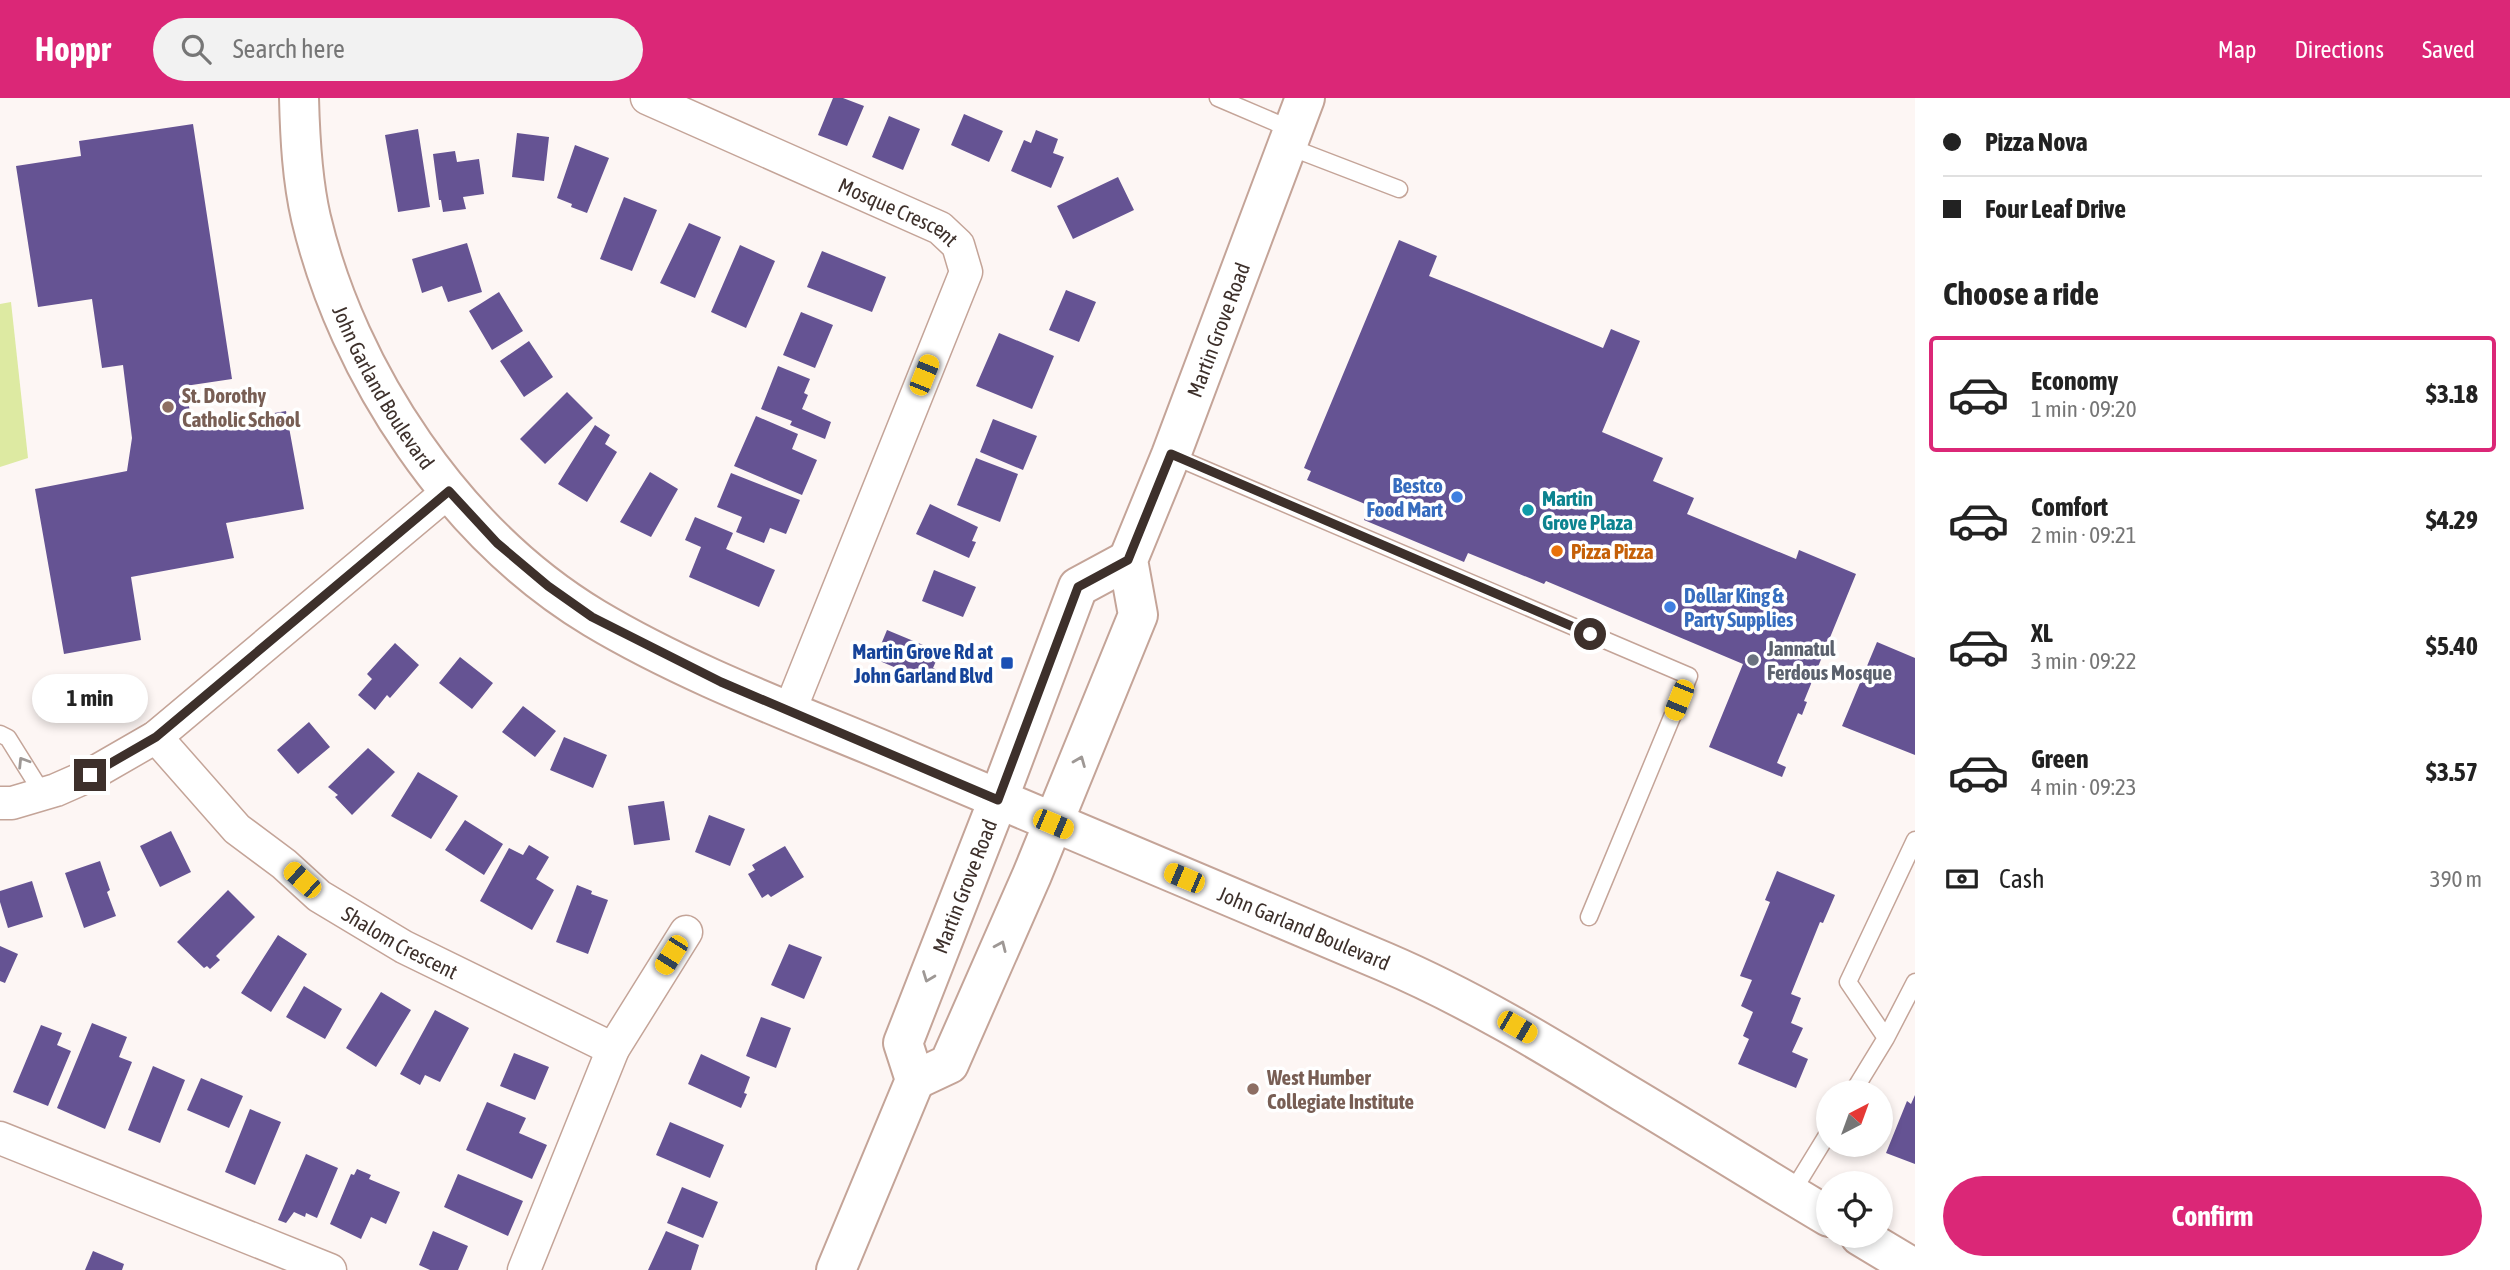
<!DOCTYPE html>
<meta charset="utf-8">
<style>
:root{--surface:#fff;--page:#f2f2f2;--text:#222;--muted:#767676;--line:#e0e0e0;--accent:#db2777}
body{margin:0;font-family:"Asap Condensed",sans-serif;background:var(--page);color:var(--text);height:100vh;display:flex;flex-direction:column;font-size:26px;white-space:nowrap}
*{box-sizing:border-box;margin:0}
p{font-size:23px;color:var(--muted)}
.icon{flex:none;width:38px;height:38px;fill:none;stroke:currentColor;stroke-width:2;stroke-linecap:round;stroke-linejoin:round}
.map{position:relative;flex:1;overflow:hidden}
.sheet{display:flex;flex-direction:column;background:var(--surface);width:595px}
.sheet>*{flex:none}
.hud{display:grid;align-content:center;height:154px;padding:0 28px;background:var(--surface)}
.needle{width:46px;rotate:41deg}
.controls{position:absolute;left:1816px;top:982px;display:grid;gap:14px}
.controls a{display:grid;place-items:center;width:77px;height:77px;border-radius:50%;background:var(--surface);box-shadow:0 4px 10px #0003;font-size:35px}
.end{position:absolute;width:32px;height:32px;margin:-16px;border:9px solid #3d302b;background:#fff;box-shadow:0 0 0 4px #fff}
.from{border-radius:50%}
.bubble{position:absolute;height:49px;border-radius:24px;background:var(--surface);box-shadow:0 4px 10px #0003;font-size:23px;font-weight:700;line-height:49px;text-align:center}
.car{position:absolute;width:21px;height:42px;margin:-21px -10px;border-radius:9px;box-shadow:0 0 5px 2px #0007;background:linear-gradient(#f5c518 24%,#345 0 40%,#f5c518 0 76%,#345 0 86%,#f5c518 0)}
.hud b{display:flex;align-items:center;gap:24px;height:66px;font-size:26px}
.hud b+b{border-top:2px solid var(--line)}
.hud i{width:18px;height:18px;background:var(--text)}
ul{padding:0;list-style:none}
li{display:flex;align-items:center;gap:21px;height:116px;margin:0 14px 10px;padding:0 14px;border:4px solid transparent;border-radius:7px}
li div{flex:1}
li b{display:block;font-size:26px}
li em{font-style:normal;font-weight:700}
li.selected{border-color:var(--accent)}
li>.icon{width:63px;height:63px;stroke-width:1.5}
h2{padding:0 28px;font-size:32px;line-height:84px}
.pay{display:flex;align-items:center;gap:18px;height:77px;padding:0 28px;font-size:26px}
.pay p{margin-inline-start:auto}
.button{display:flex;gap:14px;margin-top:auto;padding:14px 28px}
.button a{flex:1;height:80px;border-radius:42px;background:var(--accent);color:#fff;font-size:28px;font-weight:700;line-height:80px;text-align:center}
header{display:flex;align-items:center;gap:42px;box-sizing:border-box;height:98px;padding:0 35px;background:var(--accent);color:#fff}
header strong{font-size:33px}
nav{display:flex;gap:38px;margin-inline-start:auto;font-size:24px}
.search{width:490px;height:63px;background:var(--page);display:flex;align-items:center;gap:18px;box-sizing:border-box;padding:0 24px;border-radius:38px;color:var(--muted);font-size:26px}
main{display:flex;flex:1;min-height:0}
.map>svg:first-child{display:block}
.green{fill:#ddeaa2}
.building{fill:#655393}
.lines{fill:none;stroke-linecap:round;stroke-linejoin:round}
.lane-casing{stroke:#c4a498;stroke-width:19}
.street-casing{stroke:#c4a498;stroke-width:35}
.secondary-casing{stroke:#c4a498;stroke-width:42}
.lane{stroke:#fff;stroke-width:16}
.street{stroke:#fff;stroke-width:32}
.secondary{stroke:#fff;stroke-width:38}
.oneway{stroke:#9e9895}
.route{stroke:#3d302b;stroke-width:9}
.education-dot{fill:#8d6e63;stroke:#fff;stroke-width:2.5}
.shop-dot{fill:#3f7fe0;stroke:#fff;stroke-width:2.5}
.culture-dot{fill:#0f9aa8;stroke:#fff;stroke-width:2.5}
.food-dot{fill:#e8710a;stroke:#fff;stroke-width:2.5}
.worship-dot{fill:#6b7280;stroke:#fff;stroke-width:2.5}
.transit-dot{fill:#1a4fb4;stroke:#fff;stroke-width:2.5}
.labels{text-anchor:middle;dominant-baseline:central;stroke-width:7;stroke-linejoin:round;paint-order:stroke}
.street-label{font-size:21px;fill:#3d302b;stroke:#fff}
.education-label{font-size:21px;font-weight:bold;fill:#785e54;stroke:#fff;text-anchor:start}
.shop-label{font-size:21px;font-weight:bold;fill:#366cbe;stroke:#fff;text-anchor:end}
.culture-label{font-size:21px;font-weight:bold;fill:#0d838f;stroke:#fff;text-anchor:start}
.food-label{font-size:21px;font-weight:bold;fill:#c56008;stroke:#fff;text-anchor:start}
.worship-label{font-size:21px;font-weight:bold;fill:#5b616d;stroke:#fff;text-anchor:start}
.transit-label{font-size:21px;font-weight:bold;fill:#164399;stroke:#fff;text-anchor:end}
</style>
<header>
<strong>Hoppr</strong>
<div class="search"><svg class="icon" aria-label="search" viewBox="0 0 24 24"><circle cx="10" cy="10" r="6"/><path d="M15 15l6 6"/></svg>Search here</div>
<nav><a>Map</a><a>Directions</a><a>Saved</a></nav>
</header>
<main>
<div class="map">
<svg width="1915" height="1172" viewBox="0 0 1915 1172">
<rect width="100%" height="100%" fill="#fdf6f4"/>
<path class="green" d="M11 204 28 360 0 369V206Z"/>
<path class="building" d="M833 0H843L864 8 847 48 818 37Z
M964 16 1003 33 989 64 951 47Z
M889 18 920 31 903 72 872 59Z
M193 26 232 281 185 288 193 329 286 313 304 411 226 425 234 460 131 479 141 542 64 556 35 391 127 373 132 340 123 267 102 270 92 201 38 209 16 68 81 58 79 43Z
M418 31 430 109 398 114 385 37Z
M1036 32 1058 41 1053 55 1064 59 1051 90 1011 73 1024 42 1031 45Z
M517 35 549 39 544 83 512 79Z
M575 47 609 60 587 115 571 109 572 106 557 100Z
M455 53 457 64 479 61 484 96 463 99 466 111 443 114 441 102H439L433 56Z
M1118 79 1134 112 1073 141 1057 108Z
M624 99 657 112 632 173 600 161Z
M689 125 721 139 695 200 660 185Z
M1399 142 1437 158 1429 178 1469 194 1603 250 1611 231 1640 243 1602 334 1663 360 1653 383 1694 400 1687 416 1796 461 1799 452 1856 476 1804 603 1807 604 1802 617 1798 615 1777 665 1786 669 1782 679 1709 649 1743 566 1546 483 1544 486 1468 455 1464 464 1364 422 1370 408 1307 382 1311 373 1304 370Z
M467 145 482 194 448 204 442 188 422 195 412 161Z
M740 147 775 163 746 230 711 214Z
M822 153 886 179 872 214 807 189Z
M1066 192 1096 204 1079 244 1049 232Z
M499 194 523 233 492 252 469 213Z
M801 214 833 227 815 270 783 257Z
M999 235 1054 258 1032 311 976 288Z
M529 243 553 279 524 299 500 263Z
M778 268 810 281 804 295 808 297 802 311 831 324 825 341 790 327 792 323 761 311Z
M567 294 593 320 545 366 520 341Z
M756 318 798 336 792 351 817 362 802 397 734 368Z
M993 321 1037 338 1023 372 980 354Z
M595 327 610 337 605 346 617 354 587 404 558 386Z
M976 360 1018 376 1000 424 957 407Z
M650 374 678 391 651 439 620 424Z
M731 375 800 402 786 436 770 430 764 445 736 434 742 419 717 409Z
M930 406 978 429 972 443 976 444 969 460 916 436Z
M695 419 733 435 726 451 775 472 759 509 689 479 701 449 685 442Z
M934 472 976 489 963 519 922 503Z
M887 532 940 554 933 570 943 575 939 585 928 580 927 583 875 561Z
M1877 544 1915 560V657L1842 628Z
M395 545 419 567 390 600 387 597 375 612 358 597 372 581 367 576Z
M460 559 493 585 472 611 439 585Z
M523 608 556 633 535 659 502 634Z
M309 624 330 649 298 676 277 652Z
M564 639 607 657 593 690 550 672Z
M368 650 395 674 352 717 335 699 338 697 328 689Z
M418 674 458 698 431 741 391 718Z
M664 703 670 742 634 747 628 708Z
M709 717 745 731 730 768 695 754Z
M465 722 503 746 484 777 445 752Z
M171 733 191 774 160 789 140 748Z
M529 747 549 759 536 781 554 792 532 832 480 803 509 750 523 757Z
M785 748 804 779 771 799 768 796 762 800 748 776 755 772 752 767Z
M100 763 110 792 107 794 116 818 84 830 65 775Z
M1777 773 1835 797 1823 825 1820 824 1791 896 1801 900 1791 925 1803 930 1792 954 1808 961 1796 990 1738 966 1749 941 1743 938 1753 914 1741 908 1752 882 1740 878 1770 804 1765 802Z
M32 783 43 819 8 830 0 804V793Z
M577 787 592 793 591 796 608 802 588 856 556 844Z
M228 792 255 819 216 858 220 862 210 871 207 868 204 870 177 844Z
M278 837 307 856 271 914 241 895Z
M789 846 822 859 804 901 771 887Z
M0 848 18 856 5 885 0 883Z
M304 888 342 911 325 941 286 919Z
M381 894 411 912 376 969 346 950Z
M435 912 469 930 440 984 425 977 420 987 400 976Z
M761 919 791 930 776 970 746 958Z
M92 925 127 939 119 959 132 964 105 1031 57 1010Z
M41 927 62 935 57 947 71 953 48 1008 13 994Z
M514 955 549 969 535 1002 500 988Z
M701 956 750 979 744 995 747 996 741 1010 688 986Z
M153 968 185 982 160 1045 128 1032Z
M201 980 243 998 229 1030 187 1012Z
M1915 997V1066L1886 1055 1907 1003 1911 1006Z
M487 1004 526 1020 519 1035 547 1047 532 1081 466 1052Z
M250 1011 281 1024 255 1087 225 1074Z
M670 1024 724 1047 710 1080 656 1057Z
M306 1056 338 1070 317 1120 306 1115 305 1119 294 1114 286 1125 278 1122Z
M357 1071 371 1077 369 1081 400 1094 386 1126 371 1119 361 1141 330 1126 351 1076 354 1077Z
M458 1076 523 1103 508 1138 444 1109Z
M682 1089 718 1104 703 1140 667 1125Z
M433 1133 468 1148 458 1172H430L419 1167Z
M666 1133 699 1147 691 1172H648Z
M93 1153 124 1166 122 1172H85Z"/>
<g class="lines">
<defs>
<path id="lane" d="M1218 0 1293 32
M1287 48 1399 91
M1171 357 1689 578 1589 819
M0 636 8 640 43 696
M1886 940 1848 884 1915 742
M1853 994 1886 940 1915 884
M1791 1096 1829 1034"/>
<g id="street">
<path id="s1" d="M647 0 940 130 958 147 966 174 790 612"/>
<path id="s2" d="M156 639 237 731 284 766 319 798 404 849 613 951"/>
<path d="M0 705H12L56 692 90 677 156 639 449 393"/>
<path d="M0 1040 330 1172"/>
<path d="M524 1172 613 951 686 834"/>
</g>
<g id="secondary">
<path id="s3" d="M299 0C300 40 302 81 311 120 348 276 455 436 594 520 691 578 800 617 904 661 1064 730 1225 796 1385 864 1469 900 1545 946 1623 994 1692 1035 1760 1078 1829 1119"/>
<path id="s4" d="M915 982 949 966 1032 777 1138 517 1128 462 1171 357 1305 0"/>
<path d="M1860 1138 1915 1171"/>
<path id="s5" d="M836 1172 915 982 903 945 998 702 1078 489 1128 462"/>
</g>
</defs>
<use href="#lane" class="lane-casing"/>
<use href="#street" class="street-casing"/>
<use href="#secondary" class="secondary-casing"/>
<use href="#lane" class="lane"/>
<use href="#street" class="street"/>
<use href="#secondary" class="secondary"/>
</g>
<defs><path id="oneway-chevron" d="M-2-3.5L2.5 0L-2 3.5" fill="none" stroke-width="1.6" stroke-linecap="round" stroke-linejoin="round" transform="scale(1.75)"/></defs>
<g class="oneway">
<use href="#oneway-chevron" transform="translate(1080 663) rotate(-68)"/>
<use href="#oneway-chevron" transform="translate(23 664) rotate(-122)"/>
<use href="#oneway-chevron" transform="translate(1001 848) rotate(-66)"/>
<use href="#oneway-chevron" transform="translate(928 879) rotate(111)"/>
</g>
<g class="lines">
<path class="route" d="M90 677 156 639 449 393 497 445 548 488 592 519 721 584 998 702 1078 489 1128 462 1171 356 1590 536"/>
</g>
<g class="education-dot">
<circle cx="168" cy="309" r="7"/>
<circle cx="1253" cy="991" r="7"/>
</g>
<g class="shop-dot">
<circle cx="1457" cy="399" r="7"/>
<circle cx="1670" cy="509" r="7"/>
</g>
<circle class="culture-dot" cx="1528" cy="412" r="7"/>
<circle class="food-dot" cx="1557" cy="453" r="7"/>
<circle class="worship-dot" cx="1753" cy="562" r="7"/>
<rect class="transit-dot" x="1000" y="558" width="14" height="14" rx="3.5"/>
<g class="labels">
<g class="street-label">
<text stroke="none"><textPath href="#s1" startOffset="276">Mosque Crescent</textPath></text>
<text stroke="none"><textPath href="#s4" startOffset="828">Martin Grove Road</textPath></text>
<text stroke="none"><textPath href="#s3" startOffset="306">John Garland Boulevard</textPath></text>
<text stroke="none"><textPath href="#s5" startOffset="413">Martin Grove Road</textPath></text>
<text stroke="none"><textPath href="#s3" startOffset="1398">John Garland Boulevard</textPath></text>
<text stroke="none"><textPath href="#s2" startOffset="322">Shalom Crescent</textPath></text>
</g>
<g class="education-label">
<text x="182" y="297">St. Dorothy<tspan x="182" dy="24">Catholic School</tspan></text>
<text x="1267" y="979">West Humber<tspan x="1267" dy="24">Collegiate Institute</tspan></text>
</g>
<g class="shop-label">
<text x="1443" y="387">Bestco<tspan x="1443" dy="24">Food Mart</tspan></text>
<text x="1684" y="497" text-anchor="start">Dollar King &amp;<tspan x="1684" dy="24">Party Supplies</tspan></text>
</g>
<g class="culture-label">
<text x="1542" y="400">Martin<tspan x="1542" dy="24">Grove Plaza</tspan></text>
</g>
<g class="food-label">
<text x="1571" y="453">Pizza Pizza</text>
</g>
<g class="worship-label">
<text x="1767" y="550">Jannatul<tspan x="1767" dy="24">Ferdous Mosque</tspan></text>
</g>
<g class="transit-label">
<text x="993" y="553">Martin Grove Rd at<tspan x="993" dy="24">John Garland Blvd</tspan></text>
</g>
</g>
</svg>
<div class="controls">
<a><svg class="needle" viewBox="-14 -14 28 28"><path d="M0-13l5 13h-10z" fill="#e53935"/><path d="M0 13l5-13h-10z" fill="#767676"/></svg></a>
<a><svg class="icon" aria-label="locate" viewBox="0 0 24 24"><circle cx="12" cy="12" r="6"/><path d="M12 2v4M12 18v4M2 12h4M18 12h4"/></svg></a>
</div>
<i class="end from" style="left:1590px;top:536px"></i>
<i class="end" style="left:90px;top:677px"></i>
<div class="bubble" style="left:32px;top:576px;width:116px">1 min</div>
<i class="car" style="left:924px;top:277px;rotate:22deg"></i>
<i class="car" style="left:1679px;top:602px;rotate:202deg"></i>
<i class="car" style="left:1053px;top:726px;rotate:113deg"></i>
<i class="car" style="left:1184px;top:780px;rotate:293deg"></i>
<i class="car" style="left:302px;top:782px;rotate:312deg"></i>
<i class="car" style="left:671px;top:857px;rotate:212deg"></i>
<i class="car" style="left:1517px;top:929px;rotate:120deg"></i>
</div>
<section class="sheet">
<div class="hud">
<b><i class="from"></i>Pizza Nova</b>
<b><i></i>Four Leaf Drive</b>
</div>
<h2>Choose a ride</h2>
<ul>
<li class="selected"><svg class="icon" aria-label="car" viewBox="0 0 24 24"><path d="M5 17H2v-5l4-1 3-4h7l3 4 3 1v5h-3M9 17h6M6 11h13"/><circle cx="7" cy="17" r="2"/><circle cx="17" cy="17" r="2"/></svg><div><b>Economy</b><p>1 min · 09:20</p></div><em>$3.18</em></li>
<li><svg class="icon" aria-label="car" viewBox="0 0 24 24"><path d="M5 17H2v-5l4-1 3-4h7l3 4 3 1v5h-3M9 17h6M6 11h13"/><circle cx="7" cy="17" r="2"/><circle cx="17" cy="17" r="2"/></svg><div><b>Comfort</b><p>2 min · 09:21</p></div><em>$4.29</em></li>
<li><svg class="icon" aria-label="car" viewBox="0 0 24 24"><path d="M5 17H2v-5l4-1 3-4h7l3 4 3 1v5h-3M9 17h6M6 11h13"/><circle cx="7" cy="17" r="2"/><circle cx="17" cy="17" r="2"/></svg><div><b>XL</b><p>3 min · 09:22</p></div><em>$5.40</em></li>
<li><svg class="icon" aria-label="car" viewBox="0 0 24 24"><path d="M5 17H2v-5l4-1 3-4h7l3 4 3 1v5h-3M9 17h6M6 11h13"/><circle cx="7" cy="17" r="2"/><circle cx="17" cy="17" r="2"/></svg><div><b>Green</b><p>4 min · 09:23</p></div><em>$3.57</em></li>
</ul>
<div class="pay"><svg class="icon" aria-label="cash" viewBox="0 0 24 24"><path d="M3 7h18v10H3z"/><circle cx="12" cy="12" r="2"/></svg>Cash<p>390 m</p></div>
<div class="button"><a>Confirm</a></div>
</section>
</main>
